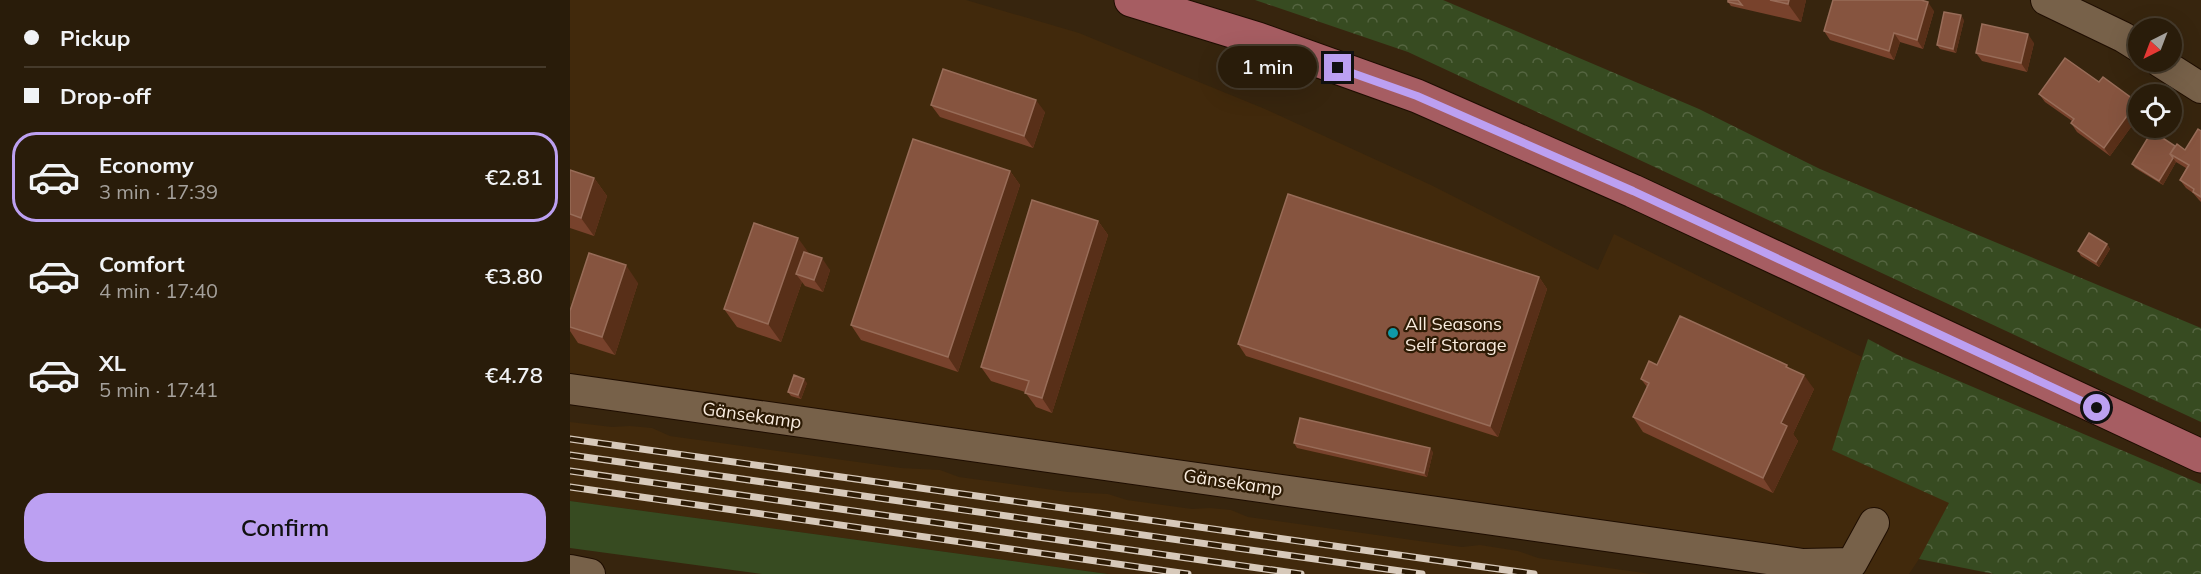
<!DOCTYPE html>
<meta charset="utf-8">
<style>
:root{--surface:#291c0a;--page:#352918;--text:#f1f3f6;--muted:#a5a19c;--line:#453a2b;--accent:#bca0f2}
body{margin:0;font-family:Mulish,sans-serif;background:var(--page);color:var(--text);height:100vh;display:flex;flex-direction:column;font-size:22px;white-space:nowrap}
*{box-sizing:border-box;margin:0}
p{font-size:20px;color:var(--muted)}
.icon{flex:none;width:33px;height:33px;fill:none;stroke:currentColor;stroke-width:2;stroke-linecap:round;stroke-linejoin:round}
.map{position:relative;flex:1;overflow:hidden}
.panel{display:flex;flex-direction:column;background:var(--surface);width:570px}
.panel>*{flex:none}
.top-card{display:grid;align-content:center;height:132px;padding:0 24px;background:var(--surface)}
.needle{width:39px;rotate:222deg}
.fabs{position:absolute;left:1558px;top:18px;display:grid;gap:12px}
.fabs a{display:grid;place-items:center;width:54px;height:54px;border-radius:50%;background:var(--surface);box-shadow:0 6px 24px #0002,0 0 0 2px var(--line);font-size:30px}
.end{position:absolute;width:27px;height:27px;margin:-14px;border:8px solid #bca0f2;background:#111;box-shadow:0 0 0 3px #111}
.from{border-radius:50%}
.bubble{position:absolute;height:42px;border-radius:21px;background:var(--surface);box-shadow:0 6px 24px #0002,0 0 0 2px var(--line);font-size:20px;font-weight:600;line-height:42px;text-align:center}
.top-card b{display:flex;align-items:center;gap:21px;height:57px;font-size:22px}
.top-card b+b{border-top:2px solid var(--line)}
.top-card i{width:15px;height:15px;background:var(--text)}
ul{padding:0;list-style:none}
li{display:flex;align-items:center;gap:18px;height:90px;margin:0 12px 9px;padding:0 12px;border:3px solid transparent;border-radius:24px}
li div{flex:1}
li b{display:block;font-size:22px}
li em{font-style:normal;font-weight:600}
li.active{border-color:var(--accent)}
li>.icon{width:54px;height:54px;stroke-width:1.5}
.button{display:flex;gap:12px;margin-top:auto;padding:12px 24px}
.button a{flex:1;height:69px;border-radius:24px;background:var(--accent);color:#111;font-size:24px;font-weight:600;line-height:69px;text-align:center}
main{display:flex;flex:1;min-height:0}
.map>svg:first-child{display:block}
.built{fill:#41290c}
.grass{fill:#374b21}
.forest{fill:url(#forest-crowns)}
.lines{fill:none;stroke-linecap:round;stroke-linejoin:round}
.minor-casing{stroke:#1e0d00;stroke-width:32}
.major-casing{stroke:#1e0d00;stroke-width:35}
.minor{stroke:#776149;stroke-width:30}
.major{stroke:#a65d62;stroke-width:33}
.rail-casing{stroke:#d7c9ba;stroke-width:7}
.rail{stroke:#2d1b05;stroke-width:4.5;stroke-dasharray:14;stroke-linecap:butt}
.wall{fill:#78422c}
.shaded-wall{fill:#582f18}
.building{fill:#86543f;stroke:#986c58;stroke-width:1.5}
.route{stroke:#bca0f2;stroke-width:8}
.culture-dot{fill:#0f9aa8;stroke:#2d1b05;stroke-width:2}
.labels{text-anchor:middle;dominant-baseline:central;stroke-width:4.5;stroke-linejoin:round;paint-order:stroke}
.poi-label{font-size:18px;fill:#f9ecdf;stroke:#2d1b05;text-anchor:start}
.street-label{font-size:18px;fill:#f9ecdf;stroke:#2d1b05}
</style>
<main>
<section class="panel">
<div class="top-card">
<b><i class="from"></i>Pickup</b>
<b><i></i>Drop-off</b>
</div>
<ul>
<li class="active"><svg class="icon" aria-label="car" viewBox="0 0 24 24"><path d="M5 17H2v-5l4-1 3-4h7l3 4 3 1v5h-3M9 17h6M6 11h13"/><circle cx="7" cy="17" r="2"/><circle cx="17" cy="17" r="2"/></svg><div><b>Economy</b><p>3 min · 17:39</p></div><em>€2.81</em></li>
<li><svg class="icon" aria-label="car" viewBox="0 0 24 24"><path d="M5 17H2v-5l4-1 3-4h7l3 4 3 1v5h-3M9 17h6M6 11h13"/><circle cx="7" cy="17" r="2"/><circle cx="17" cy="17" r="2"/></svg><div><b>Comfort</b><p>4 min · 17:40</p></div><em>€3.80</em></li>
<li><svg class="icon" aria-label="car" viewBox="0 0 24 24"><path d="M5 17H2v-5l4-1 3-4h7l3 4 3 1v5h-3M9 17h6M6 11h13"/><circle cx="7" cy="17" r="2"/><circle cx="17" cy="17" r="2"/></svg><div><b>XL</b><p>5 min · 17:41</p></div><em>€4.78</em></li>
</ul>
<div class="button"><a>Confirm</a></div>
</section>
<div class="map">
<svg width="1631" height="574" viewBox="0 0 1631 574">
<defs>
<pattern id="forest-crowns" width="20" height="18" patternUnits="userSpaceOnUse" patternTransform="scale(1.5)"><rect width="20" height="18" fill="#374b21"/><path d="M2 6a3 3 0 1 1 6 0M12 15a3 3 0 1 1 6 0" fill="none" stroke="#556541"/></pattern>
</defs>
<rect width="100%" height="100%" fill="#37250e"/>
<path class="built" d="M0 0H396L509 33 695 109 861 185 1028 270 1044 234 1292 357 1263 450 1380 503 1349 559 1339 574H1229L0 399Z
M0 422 42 427 60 426 82 428 100 436 331 468 370 470 389 477 498 492 538 494 557 500 622 509 640 508 661 510 678 517 892 547 910 545 948 551 968 558 1081 574H538L0 501Z"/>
<path class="grass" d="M0 501 538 574H192L0 548Z"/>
<path class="forest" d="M685 0H873L1129 109 1250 169 1631 328V422L838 52Z
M1298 339 1328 355 1631 484V574H1424L1349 559 1379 503 1262 450Z"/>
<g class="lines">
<defs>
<path id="minor" d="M1476 0 1553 37 1569 47
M1590 62 1631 88
M0 389 1233 564 1282 563 1304 523
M0 570 20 574"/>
<path id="major" d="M561 0 688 39 847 96 1063 191 1631 456"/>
</defs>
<use href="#minor" class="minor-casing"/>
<use href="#major" class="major-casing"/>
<use href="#minor" class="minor"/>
<use href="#major" class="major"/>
<defs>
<path id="rail" d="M0 439 964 574
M0 455 852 574
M0 471 731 574
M0 487 618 574"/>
</defs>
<use href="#rail" class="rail-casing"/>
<use href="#rail" class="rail"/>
</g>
<path class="wall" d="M1158 0H1236L1231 22 1161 6 1158 2Z
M1364 11 1353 49 1330 42 1324 60 1260 40 1254 31Z
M1394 20 1386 53 1370 49 1367 45Z
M1464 43 1457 72 1412 61 1406 53Z
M1529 82 1567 102 1569 105V116L1540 156 1507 132 1501 123 1502 121 1475 102 1469 94Z
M361 105 475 112 463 148 370 117Z
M1631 131V202L1629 200 1623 193 1616 188 1610 180 1616 168 1606 162 1593 185 1565 168 1562 164 1605 146 1615 150Z
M0 170 24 178 37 196 24 236 0 228Z
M440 171 450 185 388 372 291 340 281 325Z
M528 221 538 235 482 413 466 407 455 392 421 381 411 367Z
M1537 244 1540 249 1529 267 1511 256 1508 251Z
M239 254 260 270 253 292 235 286 232 282 211 342 167 327 154 309Z
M969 277 977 289 928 437 676 356 668 344Z
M68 283 45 355 8 343 0 331V311Z
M1087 365H1217L1219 368 1244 389 1223 434 1228 441 1203 493 1073 432 1063 417 1077 387 1071 379Z
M237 383 231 399 221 396 218 392Z
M724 443 863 452 857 477 727 448Z"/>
<path class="shaded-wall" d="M1219 0H1236L1231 22 1218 4Z
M1358 2 1364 11 1353 49 1347 40Z
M1391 15 1394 20 1386 53 1383 49Z
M1324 33 1330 42 1324 60 1319 51Z
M1458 34 1464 43 1457 72 1451 63Z
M466 100 475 112 463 148 454 136Z
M1567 102 1569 105V116L1540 156 1534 148Z
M1603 158 1606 162 1593 185 1589 181Z
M440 171 450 185 388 372 378 357Z
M24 178 37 196 24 236 11 218Z
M528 221 538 235 482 413 472 398Z
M228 238 241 256 226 274 232 282 211 342 198 324Z
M1537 244 1540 249 1529 267 1526 262Z
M252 258 260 270 253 292 244 280Z
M56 265 68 283 45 355 32 337Z
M969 277 977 289 928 437 920 426Z
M1234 375 1244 389 1223 434 1228 441 1203 493 1193 478 1211 423Z
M234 379 237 383 231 399 228 395Z
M860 448 863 452 857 477 854 473Z"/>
<path class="building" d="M1158 0H1168L1172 5 1158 2Z
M1200 0H1219L1218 4Z
M1263 0H1351L1358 2 1347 40 1324 33 1319 51 1254 31Z
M1374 12 1391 15 1383 49 1367 45Z
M1412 24 1458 34 1451 63 1406 53Z
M1495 58 1529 82 1533 77 1567 102 1534 148 1501 123 1504 119 1469 94Z
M373 69 466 100 454 136 361 105Z
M1628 129 1631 131V197L1623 192 1624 189 1610 180 1619 165 1600 154 1607 144 1615 150Z
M1582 131 1605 146 1600 154 1603 158 1589 181 1562 164Z
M343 139 440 171 378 357 281 325Z
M0 170 24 178 11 218 0 214Z
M718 194 969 277 920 426 668 344Z
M462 200 528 221 472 398 455 393 459 381 411 367Z
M184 223 228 238 198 324 154 309Z
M1519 233 1537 244 1526 262 1508 251Z
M234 252 252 258 244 280 226 274Z
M19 253 56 265 32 337 0 327V311Z
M1110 316 1217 365 1216 367 1234 375 1211 423 1217 426 1193 478 1063 417 1079 383 1071 379 1079 361 1087 365Z
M224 375 234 379 228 395 218 392Z
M730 418 860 448 854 473 724 443Z"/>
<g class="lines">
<path class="route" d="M768 68 847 96 1063 191 1527 408"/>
</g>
<circle class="culture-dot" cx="823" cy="333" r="6"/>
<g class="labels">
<g class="poi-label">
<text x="835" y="323">All Seasons<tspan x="835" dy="21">Self Storage</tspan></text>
</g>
<g class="street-label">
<text transform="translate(182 415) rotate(8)">Gänsekamp</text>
<text transform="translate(663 482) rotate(8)">Gänsekamp</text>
</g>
</g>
</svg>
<div class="fabs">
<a><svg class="needle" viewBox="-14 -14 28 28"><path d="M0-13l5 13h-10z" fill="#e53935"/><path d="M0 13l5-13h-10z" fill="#a5a19c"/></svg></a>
<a><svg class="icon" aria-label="locate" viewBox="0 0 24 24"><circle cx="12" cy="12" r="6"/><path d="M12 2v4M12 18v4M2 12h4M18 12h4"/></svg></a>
</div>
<i class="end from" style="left:1527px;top:408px"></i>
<i class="end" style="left:768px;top:68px"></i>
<div class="bubble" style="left:648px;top:46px;width:99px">1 min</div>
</div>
</main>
